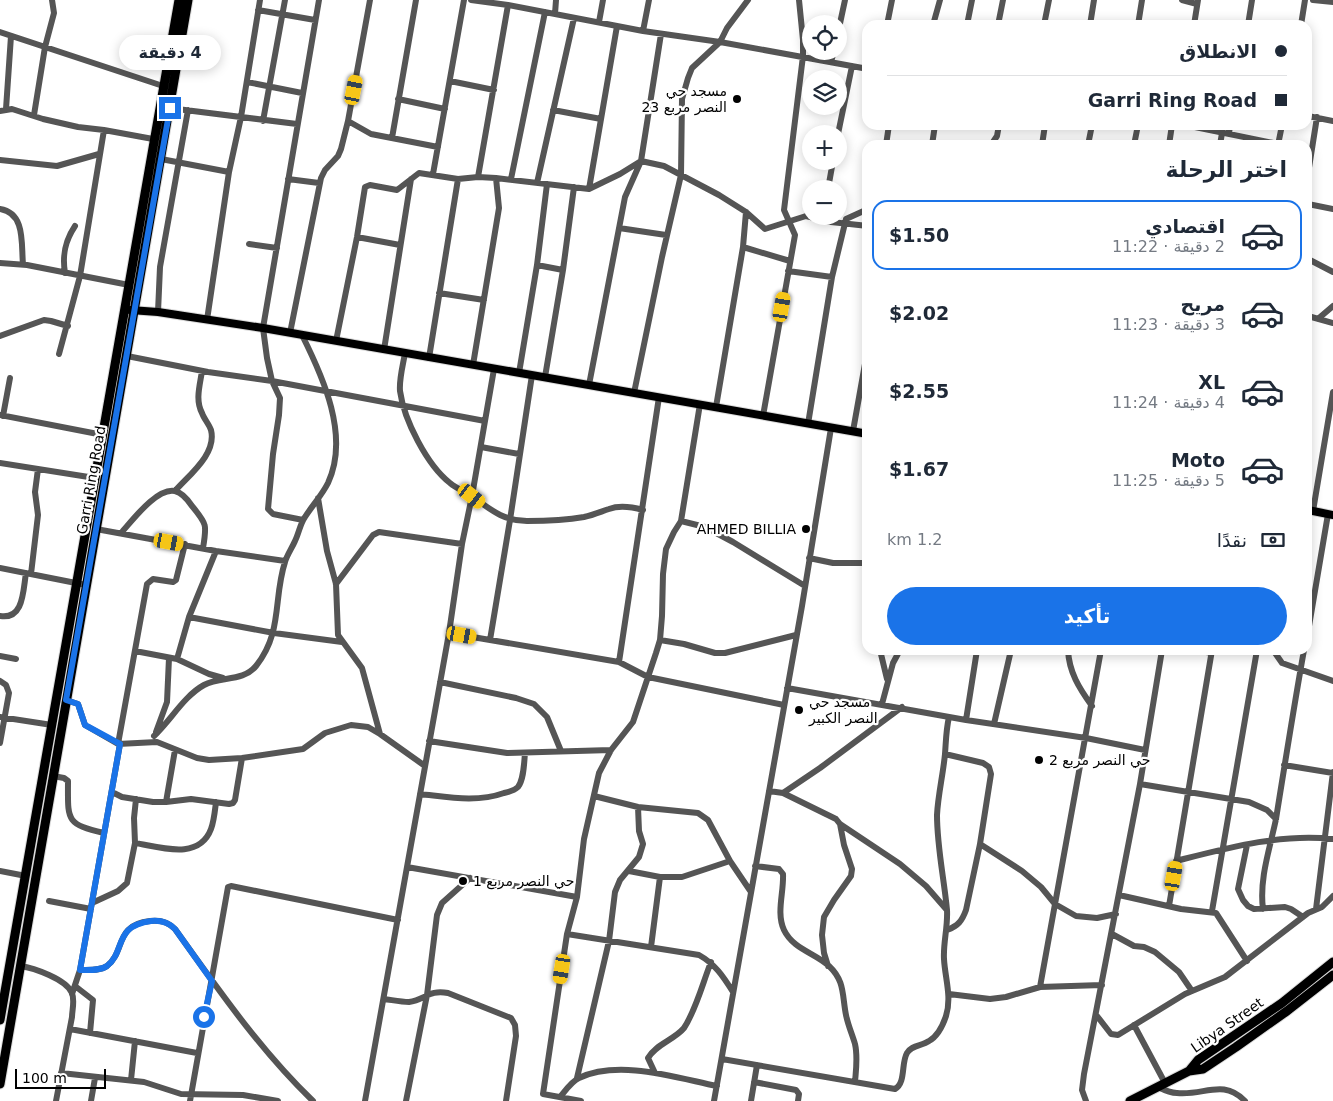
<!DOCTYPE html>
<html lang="ar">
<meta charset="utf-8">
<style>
:root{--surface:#fff;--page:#f2f2f3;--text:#1f2937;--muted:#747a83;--line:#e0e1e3;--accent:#1a73e8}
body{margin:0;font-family:"DejaVu Sans","Noto Sans Arabic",sans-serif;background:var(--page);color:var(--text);direction:rtl;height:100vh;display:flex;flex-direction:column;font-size:19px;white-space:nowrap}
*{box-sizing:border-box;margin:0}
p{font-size:16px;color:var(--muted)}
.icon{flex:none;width:28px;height:28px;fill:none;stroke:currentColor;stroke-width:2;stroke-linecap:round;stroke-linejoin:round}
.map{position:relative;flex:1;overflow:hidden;direction:ltr}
.side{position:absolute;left:862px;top:140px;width:450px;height:515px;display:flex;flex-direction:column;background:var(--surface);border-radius:15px;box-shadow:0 2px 12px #0003;direction:rtl}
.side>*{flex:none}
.top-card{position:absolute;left:862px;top:20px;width:450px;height:110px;border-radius:15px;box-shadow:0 2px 12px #0003;direction:rtl;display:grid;align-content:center;height:110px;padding:0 25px;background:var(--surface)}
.controls{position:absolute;left:802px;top:15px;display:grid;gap:10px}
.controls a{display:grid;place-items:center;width:45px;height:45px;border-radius:50%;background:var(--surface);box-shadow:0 2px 12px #0003;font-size:25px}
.scale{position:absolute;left:15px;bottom:12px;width:91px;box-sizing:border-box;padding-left:5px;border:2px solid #000;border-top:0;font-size:14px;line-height:18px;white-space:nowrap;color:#000;-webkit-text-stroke:4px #fff;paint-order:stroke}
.end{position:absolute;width:22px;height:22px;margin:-11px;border:6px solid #1a73e8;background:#fff;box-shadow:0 0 0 2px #fff}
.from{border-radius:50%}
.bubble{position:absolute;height:35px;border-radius:18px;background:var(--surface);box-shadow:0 2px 12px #0003;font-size:16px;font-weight:600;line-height:35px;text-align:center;direction:rtl}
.car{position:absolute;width:15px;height:30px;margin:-15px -8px;border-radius:6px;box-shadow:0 0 4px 1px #0007;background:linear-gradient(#f5c518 24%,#345 0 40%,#f5c518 0 76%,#345 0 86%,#f5c518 0)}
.top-card b{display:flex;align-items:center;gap:18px;height:48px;font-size:19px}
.top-card b+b{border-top:1px solid var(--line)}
.top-card i{width:12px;height:12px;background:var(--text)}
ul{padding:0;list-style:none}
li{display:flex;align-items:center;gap:15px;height:70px;margin:0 10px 8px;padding:0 15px;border:2px solid transparent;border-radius:15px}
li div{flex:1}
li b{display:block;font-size:19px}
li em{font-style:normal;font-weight:600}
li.active{border-color:var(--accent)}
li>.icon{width:45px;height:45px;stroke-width:1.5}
h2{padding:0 25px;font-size:22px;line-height:60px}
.pay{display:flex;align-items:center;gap:12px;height:55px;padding:0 25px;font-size:19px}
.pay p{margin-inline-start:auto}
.action{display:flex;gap:10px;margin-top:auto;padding:10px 25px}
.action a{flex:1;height:58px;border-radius:30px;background:var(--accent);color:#fff;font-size:20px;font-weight:600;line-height:58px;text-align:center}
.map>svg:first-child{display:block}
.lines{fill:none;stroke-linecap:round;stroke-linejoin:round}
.major-casing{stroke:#dbdbdb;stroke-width:10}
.highway-casing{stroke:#dbdbdb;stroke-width:11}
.minor{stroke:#555;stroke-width:6}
.major{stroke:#000;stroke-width:8}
.highway{stroke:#000;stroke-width:9}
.route{stroke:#1a73e8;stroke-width:6}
.poi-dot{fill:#000;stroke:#fff;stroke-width:2}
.labels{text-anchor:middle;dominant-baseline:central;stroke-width:4.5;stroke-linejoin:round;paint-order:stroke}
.poi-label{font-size:14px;fill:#000;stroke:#fff;text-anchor:start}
.street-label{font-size:14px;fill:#000;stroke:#fff}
</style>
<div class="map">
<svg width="1333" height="1101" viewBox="0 0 1333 1101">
<rect width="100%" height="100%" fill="#fff"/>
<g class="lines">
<defs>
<path id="major" d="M130 310 158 312 263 328 868 434
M1308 510 1333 515"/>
<path id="highway" d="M0 1020 179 0
M1189 1071 1203 1069 1236 1047 1287 1011 1333 975
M0 1084 188 0
M1130 1101 1189 1071 1198 1060 1282 1003 1333 962"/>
</defs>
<use href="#major" class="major-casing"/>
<use href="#highway" class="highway-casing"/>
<path class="minor" d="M471 0 508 5 643 31 720 42 868 69
M1182 0 1197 4
M1313 0 1333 2
M258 10 315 20
M555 14 556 0
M599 22 603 0
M887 25 892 0
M933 25 940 0
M967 25 972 0
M998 25 1003 0
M1044 25 1049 0
M1090 25 1094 0
M1138 25 1142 0
M1194 25 1198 0
M1248 25 1252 0
M1301 25 1305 0
M839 28 845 0
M643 31 649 0
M0 32 163 86
M831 62 834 51
M450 81 494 90
M247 82 302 93
M398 99 445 109
M169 108 297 124
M6 109 11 36
M553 110 601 119
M0 111 12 109 43 119 78 127 104 130 153 139
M34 115 45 47 54 13 52 0
M1308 116 1333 121
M263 121 285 0
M348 121 371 134 438 147
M1185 125 1278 144
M838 134 852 66
M1229 134 1230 125
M392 138 416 0
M886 145 889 125
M932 145 935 125
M991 145 997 136 999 125
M1042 145 1045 125
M1088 145 1092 125
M1134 145 1138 125
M1169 145 1172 125
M1220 145 1222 133
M1278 145 1282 125
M161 159 229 172
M0 160 57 166 99 154
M433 174 464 0
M1308 174 1317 117
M478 177 508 5
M288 179 319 183
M511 179 545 12
M537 183 574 18
M589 189 617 26
M828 189 833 161
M1308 204 1333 209
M0 209C26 213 21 245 23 264
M619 228 666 235
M357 237 400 245
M249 244 277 248
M743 247 790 261
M1308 259 1333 272
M0 263 27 265 129 285
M537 265 563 270 545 377
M563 270 574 187
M788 271 832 277 808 424
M65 273C62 255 65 241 75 226
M832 277 846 219 868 209
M439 293 484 300
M158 312 160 267 188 110
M1308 316 1333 323
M1319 318 1333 306
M207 320 229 172 241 117 260 0
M290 333 321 178 325 170 338 156 341 149 348 121 370 0
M0 336 44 320 51 321 68 326
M336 341 357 237 365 187 370 185 397 190 419 173 458 179 478 177 496 178 589 189 620 174 641 161 664 166 719 195 746 212 765 229 806 216 831 222 868 226
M384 350 411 179
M405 353C403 365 399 379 400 391 404 420 427 465 450 483 457 489 466 492 473 497 491 510 504 521 527 521 545 521 567 520 584 517 593 515 600 512 609 509 620 505 632 507 643 510
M59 354 80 276 104 130
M127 356 208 372 272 381 485 421
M429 358 458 179
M473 365 499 208 496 178
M519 373 537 265 547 184
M589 385 625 197 641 161 661 34
M634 393 662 257 681 175 682 99 688 78 692 68 720 42 727 28 748 0
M716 407 743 247 746 212
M0 415 103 435
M3 416 10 378
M763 416 795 235 784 210 803 56V40L799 0
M853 431 868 347
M481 447 519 454
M0 463 95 478
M175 491C189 475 217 454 211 430 209 424 204 419 202 413 195 400 200 385 202 371
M318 498 327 551 336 584 338 635 362 668 380 734
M1313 511 1333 392
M303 520 273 514 268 509 273 454 279 415 280 398 272 381 267 358 263 328 319 0
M681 521 705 527 733 542 805 586
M96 529 216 551 285 561
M121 533C132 521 157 487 175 491 183 493 188 500 192 506 207 524 207 525 203 548
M809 558 833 563H868
M0 568 86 585
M31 574 38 515 35 492 38 469
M336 584 373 535 379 532 462 544
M0 616C24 620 23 590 26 573
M189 617 274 633 342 642
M1308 632 1328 514
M449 633 619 662 648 677 784 705
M490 640 510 520 532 375
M660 640 684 644 715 653H725L796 635
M880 650 887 679
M1068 650C1069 672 1079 688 1092 706
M1195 650 1212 653
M1273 650 1282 663 1333 681
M135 651 177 659 209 674 223 678
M0 656 16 659
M177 659 189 617 216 551
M619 662 659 397
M0 681 6 685 9 693 0 743
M440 682 516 698 534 704 547 717 561 751
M787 688 966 720 1086 738 1145 750
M66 700 78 704 85 725 118 744 157 742 197 758 209 760 242 758 303 749 325 733 351 725 368 727 380 734 425 766
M882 704 893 663 900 650
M0 717 52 725
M966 720 977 650
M994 724 1011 650
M156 732 167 702 169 658
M154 736C171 720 184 696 204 685 221 676 243 682 256 666 283 632 273 599 285 562 287 555 292 548 295 541 299 533 300 524 305 517 312 506 322 495 328 483 350 436 323 377 302 335
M429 741 507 753 611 750
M118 744 147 584 153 579 173 582 176 580 185 544
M945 754 983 763 989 767 991 774 980 844 966 910C962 921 958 926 947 930
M1284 765 1333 773
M53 776 64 778 68 781C68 820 65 824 104 833
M1140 784 1249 802 1267 810 1276 819
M769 791 783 793 836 819 840 824 900 864 926 886 946 909
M112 792 122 797 153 802H166L191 799 229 804 233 803 235 800 242 758
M783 793 820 768 902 707
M420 794C448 797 476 803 504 793 509 792 514 791 518 787 524 779 524 763 525 753
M594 796 638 807 698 813 708 820 730 861 751 892
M166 802 175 750
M135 843C160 847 199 861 211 829 214 821 215 810 216 802
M980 844 1022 871 1041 887 1055 904 1076 916 1097 918 1116 914
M1247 845 1238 889 1243 900 1248 906 1254 909 1285 907 1291 909 1303 917
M1176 861C1227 848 1281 833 1333 839
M755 866 779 869 783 874C784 892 776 913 784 930 793 949 815 953 829 966 845 981 842 995 846 1015 848 1025 852 1034 855 1044 858 1057 856 1069 855 1082
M407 867 577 897
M0 871 26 876
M629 871 660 877H682L730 861
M1119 895 1181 909 1216 913 1247 961
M49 901 91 909
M92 903 118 891 127 883 135 843 134 818 136 799
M1169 906 1212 650
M1263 909C1259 879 1270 848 1276 819 1285 763 1294 706 1304 650
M1316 909 1333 772
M1212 911 1257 650
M567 934 699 955C715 964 723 976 733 992
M1112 934 1134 946 1144 947 1155 952 1179 972 1192 991
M651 947 660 877
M20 966C34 968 66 979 72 993 75 1001 72 1010 72 1017L56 1101
M828 966 824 953 822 935 824 917 834 900 851 876 852 869 844 845 840 824
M80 970C88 970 100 971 107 966 126 951 114 925 150 921 161 920 168 922 175 929 218 989 260 1050 313 1101
M75 986 93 1000 90 1033
M1040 987 1101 650
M72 994 80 970 120 744
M949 994 990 999 1006 997 1040 987 1102 985
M384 999C392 1000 401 1002 409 1002 425 1000 429 989 448 993L511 1018 515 1025 516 1036 506 1101
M1097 1016 1111 1034 1118 1035 1185 994 1225 977 1308 913 1322 907 1333 896
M1134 1025 1165 1083
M70 1029 197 1053
M722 1059 895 1089C906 1083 901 1063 907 1053 911 1045 922 1046 929 1041 938 1036 943 1025 946 1016 952 997 945 978 944 959 943 943 948 927 947 910 944 878 937 847 937 815 938 795 943 775 945 754 946 741 946 730 949 717
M61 1073 144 1082 181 1094 243 1095 278 1101
M655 1073 648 1058C656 1044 674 1040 684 1028 696 1010 703 982 711 962
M577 1078 609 941 615 892 620 880 639 857 643 844 639 831 638 807
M131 1080 135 1041
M754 1082 796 1090 799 1094 798 1101
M1158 1087C1164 1090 1170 1093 1177 1093 1204 1096 1223 1078 1245 1101
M560 1097C565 1091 572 1081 579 1078 619 1059 677 1078 717 1086
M91 1101 95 1078
M190 1101 228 887 231 886 398 920
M365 1101 449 633 462 544 472 496 494 369
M406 1101 427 995 437 915 442 903 470 878
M581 1101 543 1094 567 934 577 897 584 839 599 773 611 750 633 722 656 653 660 640 662 616 663 574 666 549 674 532 681 521 700 404
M714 1101 802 606 831 428
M751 1101 757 1065
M1086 1101 1082 1090 1084 1074 1140 784 1162 650"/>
<use href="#major" class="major"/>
<use href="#highway" class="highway"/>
</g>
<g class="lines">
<path class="route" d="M170 108 66 700 78 704 85 725 120 744 80 970C88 970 100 971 107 966 126 951 113 926 151 921 161 920 168 922 175 929L212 981 204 1017"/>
</g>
<g class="poi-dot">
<circle cx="737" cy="99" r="5"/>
<circle cx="806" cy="529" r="5"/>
<circle cx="799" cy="710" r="5"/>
<circle cx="1039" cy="760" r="5"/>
<circle cx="463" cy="881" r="5"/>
</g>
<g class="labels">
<g class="poi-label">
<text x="727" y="91" text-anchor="end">مسجد حي<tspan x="727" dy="16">النصر مربع 23</tspan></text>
<text x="796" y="529" text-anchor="end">AHMED BILLIA</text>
<text x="809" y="702">مسجد حي<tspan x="809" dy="16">النصر الكبير</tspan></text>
<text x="1049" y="760">حي النصر مربع 2</text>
<text x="473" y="881">حي النصر مربع 1</text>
</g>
<g class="street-label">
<text transform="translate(91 480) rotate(-80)">Garri Ring Road</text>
<text transform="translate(1227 1025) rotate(-35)">Libya Street</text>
</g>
</g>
</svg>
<div class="controls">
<a><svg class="icon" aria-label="locate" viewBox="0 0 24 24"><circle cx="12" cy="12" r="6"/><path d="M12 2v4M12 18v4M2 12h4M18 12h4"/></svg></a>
<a><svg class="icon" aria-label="layers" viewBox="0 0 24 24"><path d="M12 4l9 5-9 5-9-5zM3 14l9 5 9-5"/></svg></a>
<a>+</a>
<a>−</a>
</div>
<div class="scale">100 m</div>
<i class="end from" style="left:204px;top:1017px"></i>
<i class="end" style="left:170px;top:108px"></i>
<div class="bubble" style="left:119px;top:35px;width:102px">4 دقيقة</div>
<i class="car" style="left:354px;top:90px;rotate:11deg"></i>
<i class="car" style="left:782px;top:307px;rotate:10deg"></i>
<i class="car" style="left:472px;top:496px;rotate:128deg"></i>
<i class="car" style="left:169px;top:542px;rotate:100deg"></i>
<i class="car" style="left:462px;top:635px;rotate:100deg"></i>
<i class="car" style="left:1174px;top:876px;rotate:10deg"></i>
<i class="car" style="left:562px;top:969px;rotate:189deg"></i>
<div class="top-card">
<b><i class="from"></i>الانطلاق</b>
<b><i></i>Garri Ring Road</b>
</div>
<section class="side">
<h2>اختر الرحلة</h2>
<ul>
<li class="active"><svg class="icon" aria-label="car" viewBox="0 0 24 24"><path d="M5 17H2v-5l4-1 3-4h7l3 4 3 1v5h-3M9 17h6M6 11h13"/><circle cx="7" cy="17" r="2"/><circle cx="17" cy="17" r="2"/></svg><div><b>اقتصادي</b><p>2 دقيقة · 11:22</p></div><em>$1.50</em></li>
<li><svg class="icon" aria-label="car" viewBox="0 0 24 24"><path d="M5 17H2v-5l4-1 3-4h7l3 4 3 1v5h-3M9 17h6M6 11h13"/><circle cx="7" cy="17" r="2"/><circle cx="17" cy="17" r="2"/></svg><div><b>مريح</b><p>3 دقيقة · 11:23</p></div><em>$2.02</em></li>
<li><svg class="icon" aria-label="car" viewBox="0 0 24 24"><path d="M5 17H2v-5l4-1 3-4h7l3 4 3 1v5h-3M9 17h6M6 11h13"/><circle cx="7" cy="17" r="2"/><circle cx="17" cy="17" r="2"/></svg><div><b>XL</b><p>4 دقيقة · 11:24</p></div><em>$2.55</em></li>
<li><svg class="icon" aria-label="car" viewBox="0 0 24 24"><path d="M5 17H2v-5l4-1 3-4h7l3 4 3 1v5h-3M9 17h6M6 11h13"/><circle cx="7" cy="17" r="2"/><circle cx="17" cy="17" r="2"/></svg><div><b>Moto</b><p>5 دقيقة · 11:25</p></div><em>$1.67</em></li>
</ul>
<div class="pay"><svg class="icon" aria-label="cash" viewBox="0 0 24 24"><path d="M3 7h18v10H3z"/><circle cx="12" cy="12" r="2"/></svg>نقدًا<p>1.2 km</p></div>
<div class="action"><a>تأكيد</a></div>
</section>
</div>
